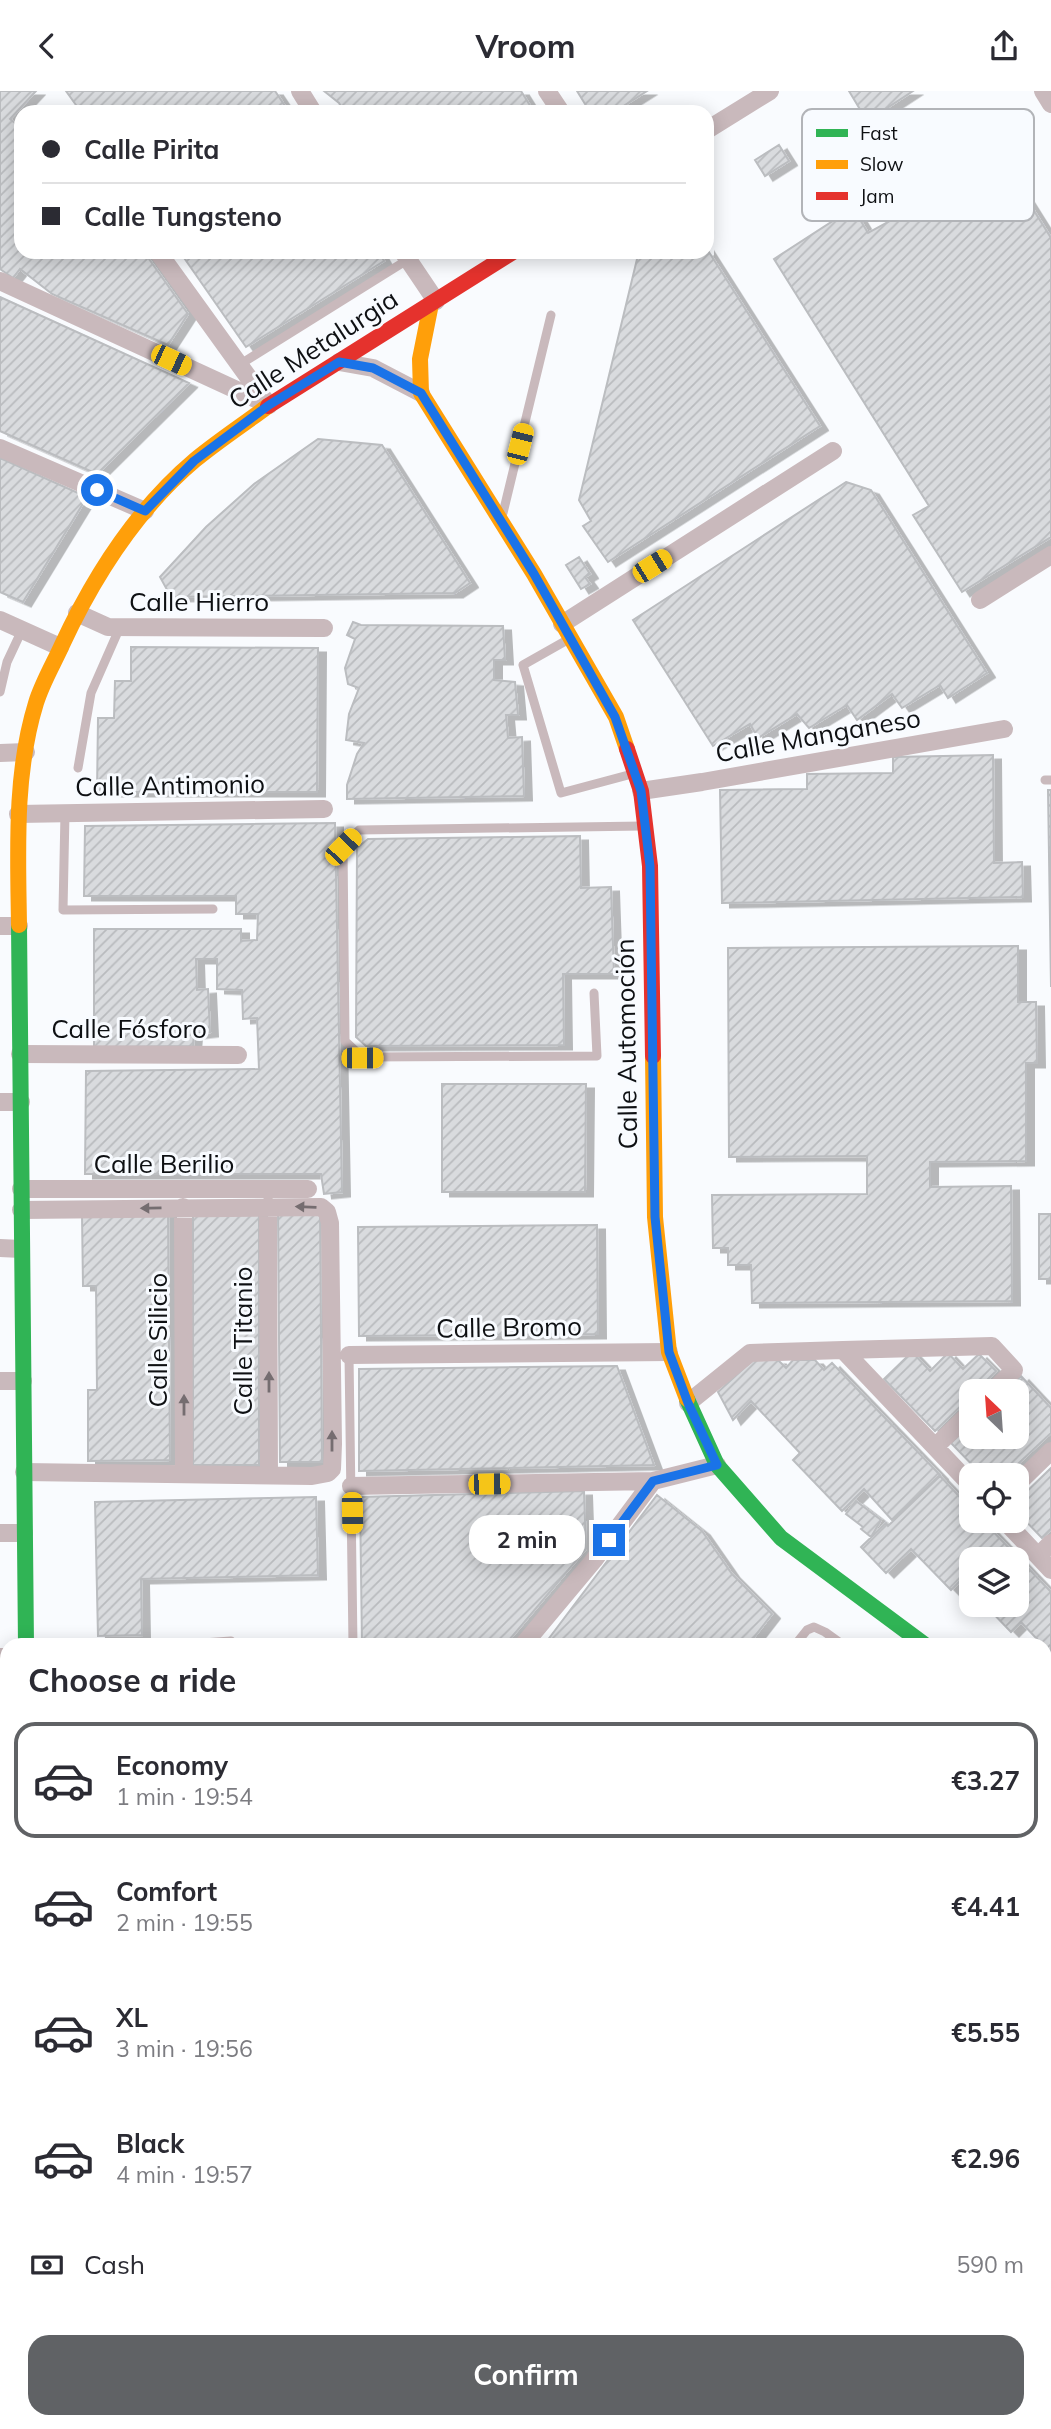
<!DOCTYPE html>
<meta charset="utf-8">
<style>
:root{--surface:#fff;--page:#f2f2f3;--text:#2b2b33;--muted:#7c7c81;--line:#e1e1e2;--accent:#606265}
body{margin:0;font-family:Mulish,sans-serif;background:var(--page);color:var(--text);height:100vh;display:flex;flex-direction:column;font-size:26px;white-space:nowrap}
*{box-sizing:border-box;margin:0}
p{font-size:23px;color:var(--muted)}
.icon{flex:none;width:38px;height:38px;fill:none;stroke:currentColor;stroke-width:2;stroke-linecap:round;stroke-linejoin:round}
.map{position:relative;flex:1;overflow:hidden}
.drawer{position:absolute;left:0px;top:1547px;width:1052px;height:791px;display:flex;flex-direction:column;background:var(--surface);border-radius:21px 21px 0 0;box-shadow:0 4px 18px #0003}
.drawer>*{flex:none}
.hud{position:absolute;left:14px;top:14px;width:700px;height:154px;border-radius:21px;box-shadow:0 4px 18px #0003;display:grid;align-content:center;height:154px;padding:0 28px;background:var(--surface)}
.needle{width:46px;rotate:335deg}
.buttons{position:absolute;left:959px;top:1288px;display:grid;gap:14px}
.buttons a{display:grid;place-items:center;width:70px;height:70px;border-radius:14px;background:var(--surface);box-shadow:0 4px 18px #0003;font-size:35px}
.end{position:absolute;width:32px;height:32px;margin:-16px;border:9px solid #1a73e8;background:#fff;box-shadow:0 0 0 4px #fff}
.from{border-radius:50%}
.bubble{position:absolute;height:49px;border-radius:21px;background:var(--surface);box-shadow:0 4px 18px #0003;font-size:23px;font-weight:700;line-height:49px;text-align:center}
.car{position:absolute;width:21px;height:42px;margin:-21px -10px;border-radius:9px;box-shadow:0 0 5px 2px #0007;background:linear-gradient(#f5c518 24%,#345 0 40%,#f5c518 0 76%,#345 0 86%,#f5c518 0)}
.hud b{display:flex;align-items:center;gap:24px;height:66px;font-size:26px}
.hud b+b{border-top:2px solid var(--line)}
.hud i{width:18px;height:18px;background:var(--text)}
ul{padding:0;list-style:none}
li{display:flex;align-items:center;gap:21px;height:116px;margin:0 14px 10px;padding:0 14px;border:4px solid transparent;border-radius:21px}
li div{flex:1}
li b{display:block;font-size:26px}
li em{font-style:normal;font-weight:700}
li.current{border-color:var(--accent)}
li>.icon{width:63px;height:63px;stroke-width:1.5}
h2{padding:0 28px;font-size:32px;line-height:84px}
.pay{display:flex;align-items:center;gap:18px;height:77px;padding:0 28px;font-size:26px}
.pay p{margin-inline-start:auto}
.primary-button{display:flex;gap:14px;margin-top:auto;padding:14px 28px}
.primary-button a{flex:1;height:80px;border-radius:21px;background:var(--accent);color:#fff;font-size:28px;font-weight:700;line-height:80px;text-align:center}
header{display:flex;justify-content:space-between;align-items:center;height:91px;padding:0 28px;background:var(--surface);font-size:32px;font-weight:700}
.map>svg:first-child{display:block}
.grass{fill:url(#grass-tufts)}
.forest{fill:url(#forest-crowns)}
.building{fill:url(#building-hatch);stroke:#bbbdc0;stroke-width:2;filter:url(#shadow)}
.lines{fill:none;stroke-linecap:round;stroke-linejoin:round}
.lane{stroke:#c9b9bc;stroke-width:9}
.street{stroke:#c9b9bc;stroke-width:18}
.fast{stroke:#30b455;stroke-width:16}
.slow{stroke:#ff9f0a;stroke-width:16}
.jam{stroke:#e5322d;stroke-width:16}
.oneway{fill:#756d70}
.route{stroke:#1a73e8;stroke-width:9}
.labels{text-anchor:middle;dominant-baseline:central;stroke-width:6;stroke-linejoin:round;paint-order:stroke}
.street-label{font-size:26px;fill:#0e1013;stroke:#f8fbff}
.key{fill:#f8fbff;stroke:#b2b4b8;stroke-width:2}
.key-label{font-size:19px;fill:#0e1013}
</style>
<header><svg class="icon" aria-label="back" viewBox="0 0 24 24"><path d="M15 5l-7 7 7 7"/></svg>Vroom<svg class="icon" aria-label="share" viewBox="0 0 24 24"><path d="M12 15V3M7 8l5-5 5 5M5 13v7h14v-7"/></svg></header>
<div class="map">
<svg width="1051" height="2338" viewBox="0 0 1051 2338">
<defs>
<pattern id="grass-tufts" width="24" height="20" patternUnits="userSpaceOnUse" patternTransform="scale(1.75)"><rect width="24" height="20" fill="#e0f5da"/><path d="M3 7l-1-3M5 7V3M7 7l1-3M15 17l-1-3M17 17v-4M19 17l1-3" fill="none" stroke="#bfd1ba"/></pattern>
<pattern id="forest-crowns" width="20" height="18" patternUnits="userSpaceOnUse" patternTransform="scale(1.75)"><rect width="20" height="18" fill="#e0f5da"/><path d="M2 6a3 3 0 1 1 6 0M12 15a3 3 0 1 1 6 0" fill="none" stroke="#bfd1ba"/></pattern>
<pattern id="building-hatch" width="6" height="6" patternUnits="userSpaceOnUse" patternTransform="scale(1.75)"><rect width="6" height="6" fill="#d9dbde"/><path d="M-1 1l2-2M0 6l6-6M5 7l2-2" fill="none" stroke="#b9bbbe"/></pattern>
<filter id="shadow"><feDropShadow dx="8" dy="4.5" stdDeviation="0" flood-color="#0004"/></filter>
</defs>
<rect width="100%" height="100%" fill="#f9fbfe"/>
<path class="grass" d="M757 2331H794L791 2338H760Z
M870 2331H948L947 2338H866Z"/>
<path class="forest" d="M985 2331H1015V2338H985Z"/>
<path class="building" d="M0 0H36L10 28 21 37V161H144L188 223 168 254 52 203 20 178 13 187 0 178Z
M66 0H275L289 21H81Z
M324 0H521L534 21H344L339 12Z
M577 0H647L614 21H590Z
M849 0H913L867 30Z
M981 35 994 53 979 63 985 71 998 62 1051 147V446L962 501 913 424 929 415 774 168 853 117 868 142 923 112 905 84 951 58 941 42 951 38 968 43Z
M779 54 789 70 765 85 755 69Z
M707 158 820 335 608 471 583 435 591 430 579 409 638 164 643 161H707Z
M180 161H379L384 170 246 256Z
M0 206 189 292 97 383 0 340Z
M318 348 382 354 470 492 455 502 171 506 160 486 206 436 254 393Z
M0 367 87 406 23 511 0 501Z
M846 391 871 399 987 582 948 607 940 594 902 617 892 603 857 629 847 614 809 637 797 623 758 647 750 633 713 655 633 529Z
M579 466 590 483 585 486 590 493 581 498 566 474Z
M353 531 361 534 503 535 505 569H494V589L515 591 518 624H506L508 647 522 646 524 705 347 708V694L357 663 364 652 346 649 349 623 359 597 348 593 345 577 355 548 347 544Z
M131 556 318 557 317 701H97L98 627H114L115 590H131Z
M993 664 994 772 1022 771 1023 806 722 812 720 699 807 698V683L893 682V666Z
M1048 699H1051V896Z
M335 732 342 1101 324 1103 321 1083H85L86 980 259 978 257 927 243 928 242 899 217 898V868H196L197 899 208 898 210 941 194 943 193 955 94 956V838H241V850L257 849 258 823H236V805H84L85 735Z
M580 745 581 797 611 796 614 883H563L564 954 366 955 356 946 357 757 368 748Z
M1018 855V911H1036L1037 972H1026V1070L930 1071V1096L1011 1095 1012 1210 752 1212 751 1174H728V1157H713L712 1104 867 1103V1065L729 1066 728 857Z
M442 993H586L585 1101H442Z
M320 1120 322 1371H280L278 1121Z
M259 1121V1374H193V1122Z
M168 1122 170 1369 88 1370V1299H97L96 1195H83L82 1123Z
M1039 1123H1051V1188H1039Z
M597 1134 598 1243 359 1245 358 1136Z
M912 1261 930 1280 948 1262 963 1278 979 1263 996 1280 976 1300H971V1305L935 1340 884 1288Z
M754 1268 778 1269 786 1277 793 1269H815L824 1279 832 1272 940 1384 892 1429 864 1398 842 1420 793 1369 800 1362 751 1310 733 1329 718 1301Z
M617 1275 654 1374 359 1380V1278Z
M1021 1285 1051 1317V1342L1006 1384H982L951 1352 971 1333V1346H1017V1300H1005Z
M1051 1377V1438L1042 1447 1017 1421V1410Z
M940 1385 971 1418V1430H983L1051 1501V1563L1021 1531 1011 1541 985 1514H1017V1468H971V1499L961 1489 951 1499 911 1458 886 1482 861 1456 886 1432 888 1435Z
M584 1400 586 1458 505 1554H362L360 1406Z
M657 1404 702 1440 732 1483 772 1523 748 1554H544Z
M316 1406 318 1484 141 1488 142 1544 98 1545 95 1411Z
M856 1410 881 1429 871 1446 861 1438 863 1436 846 1423Z
M1051 2178V2206L1045 2202V2188Z
M101 2331H242L250 2338H101Z
M373 2331H558L553 2338H367Z"/>
<g class="lines">
<path class="lane" d="M239 274 420 161
M503 422 551 224
M569 548 523 574 561 702 632 683
M0 601 7 571 22 539
M78 677 91 602 120 536
M1045 689H1051
M65 722 63 819 213 818
M594 902 597 965 362 966 345 950 343 756 359 739 643 735
M349 1264 353 1554
M175 1554 231 1550
M795 1554 807 1539 814 1536 825 1541 843 1554"/>
<path class="street" d="M300 0 313 21
M547 0 561 21
M1043 0 1051 13
M707 39 770 0
M158 161 267 312
M403 161 436 210
M0 190 269 314
M339 271 373 277 421 302
M0 357 145 420
M980 509 1051 464
M77 522 108 536 324 537
M0 529 60 556
M562 533 833 360
M0 662 26 661
M641 700 702 691 1004 638
M18 723 324 718
M0 835H19
M20 963 238 964
M0 1011H21
M21 1098H308
M268 1115 269 1384
M183 1116 184 1382
M21 1119 321 1116 327 1121 330 1132 333 1353 332 1378 328 1382 312 1385 24 1381
M0 1157 21 1158
M843 1259 992 1255 1014 1279 993 1300
M349 1264 669 1261
M0 1290H23
M688 1312 750 1262 843 1259 971 1394
M935 1356 971 1321
M1017 1393 1051 1360
M351 1395 653 1390
M1005 1430 1051 1479
M0 1442H24
M1038 1465 1051 1452
M523 1554 594 1469 653 1390 717 1374
M0 1566H7
M1045 1639 1051 1643
M1045 1791 1051 1785
M0 1843H7
M1045 2049 1051 2040
M0 2100H7
M1045 2258 1051 2255
M269 2331 277 2338
M710 2331 719 2338
M40 2338 41 2331
M330 2338 336 2331
M610 2338 615 2331
M1024 2338V2331"/>
<path class="fast" d="M19 834 26 1554
M687 1308 717 1374 781 1447 925 1554
M812 2338 815 2331
M845 2338 848 2331"/>
<path class="slow" d="M431 213 420 268 421 302 534 483 616 626 627 658
M19 834C18 761 14 683 36 612 42 592 54 572 62 554 94 485 137 418 195 369 218 350 244 333 268 315
M653 965 655 1126 669 1261 687 1308
M1045 1930 1051 1922
M1045 1985 1051 1977
M965 2331V2338"/>
<path class="jam" d="M268 315 513 161
M627 658 641 700 650 775 653 965
M735 2331 736 2338"/>
</g>
<defs><path id="oneway-solid" d="M-6-.8H1V-3.2L6.5 0L1 3.2V.8H-6Z" transform="scale(1.75)"/></defs>
<g class="oneway">
<use href="#oneway-solid" transform="translate(306 1116) rotate(-178)"/>
<use href="#oneway-solid" transform="translate(151 1117) rotate(179)"/>
<use href="#oneway-solid" transform="translate(269 1291) rotate(-90)"/>
<use href="#oneway-solid" transform="translate(184 1314) rotate(-90)"/>
<use href="#oneway-solid" transform="translate(332 1350) rotate(-90)"/>
</g>
<g class="lines">
<path class="route" d="M97 399 145 420 194 370 269 314 339 271 373 277 421 302 534 483 615 626 641 700 650 775 655 1126 669 1261 688 1312 717 1374 653 1390 609 1449"/>
</g>
<g class="labels">
<g class="street-label">
<text transform="translate(313 258) rotate(-33)">Calle Metalurgia</text>
<text x="199" y="510">Calle Hierro</text>
<text transform="translate(818 644) rotate(-10)">Calle Manganeso</text>
<text transform="translate(170 694) rotate(-1)">Calle Antimonio</text>
<text x="129" y="937">Calle Fósforo</text>
<text transform="translate(626 953) rotate(-91)">Calle Automoción</text>
<text x="164" y="1072">Calle Berilio</text>
<text transform="translate(509 1236) rotate(-1)">Calle Bromo</text>
<text transform="translate(157 1249) rotate(-90)">Calle Silicio</text>
<text transform="translate(242 1250) rotate(-90)">Calle Titanio</text>
</g>
</g>
<rect x="802" y="18" width="232" height="112" rx="10" class="key"/>
<rect x="816" y="38" width="32" height="8" fill="#30b455"/>
<rect x="816" y="69" width="32" height="9" fill="#ff9f0a"/>
<rect x="816" y="101" width="32" height="8" fill="#e5322d"/>
<g class="key-label">
<text x="860" y="49">Fast</text>
<text x="860" y="80">Slow</text>
<text x="860" y="112">Jam</text>
</g>
</svg>
<div class="buttons">
<a><svg class="needle" viewBox="-14 -14 28 28"><path d="M0-13l5 13h-10z" fill="#e53935"/><path d="M0 13l5-13h-10z" fill="#7c7c81"/></svg></a>
<a><svg class="icon" aria-label="locate" viewBox="0 0 24 24"><circle cx="12" cy="12" r="6"/><path d="M12 2v4M12 18v4M2 12h4M18 12h4"/></svg></a>
<a><svg class="icon" aria-label="layers" viewBox="0 0 24 24"><path d="M12 4l9 5-9 5-9-5zM3 14l9 5 9-5"/></svg></a>
</div>
<i class="end from" style="left:97px;top:399px"></i>
<i class="end" style="left:609px;top:1449px"></i>
<div class="bubble" style="left:469px;top:1424px;width:116px">2 min</div>
<i class="car" style="left:171px;top:269px;rotate:115deg"></i>
<i class="car" style="left:520px;top:353px;rotate:14deg"></i>
<i class="car" style="left:652px;top:475px;rotate:58deg"></i>
<i class="car" style="left:343px;top:756px;rotate:44deg"></i>
<i class="car" style="left:362px;top:967px;rotate:90deg"></i>
<i class="car" style="left:489px;top:1393px;rotate:89deg"></i>
<i class="car" style="left:352px;top:1422px;rotate:179deg"></i>
<div class="hud">
<b><i class="from"></i>Calle Pirita</b>
<b><i></i>Calle Tungsteno</b>
</div>
<section class="drawer">
<h2>Choose a ride</h2>
<ul>
<li class="current"><svg class="icon" aria-label="car" viewBox="0 0 24 24"><path d="M5 17H2v-5l4-1 3-4h7l3 4 3 1v5h-3M9 17h6M6 11h13"/><circle cx="7" cy="17" r="2"/><circle cx="17" cy="17" r="2"/></svg><div><b>Economy</b><p>1 min · 19:54</p></div><em>€3.27</em></li>
<li><svg class="icon" aria-label="car" viewBox="0 0 24 24"><path d="M5 17H2v-5l4-1 3-4h7l3 4 3 1v5h-3M9 17h6M6 11h13"/><circle cx="7" cy="17" r="2"/><circle cx="17" cy="17" r="2"/></svg><div><b>Comfort</b><p>2 min · 19:55</p></div><em>€4.41</em></li>
<li><svg class="icon" aria-label="car" viewBox="0 0 24 24"><path d="M5 17H2v-5l4-1 3-4h7l3 4 3 1v5h-3M9 17h6M6 11h13"/><circle cx="7" cy="17" r="2"/><circle cx="17" cy="17" r="2"/></svg><div><b>XL</b><p>3 min · 19:56</p></div><em>€5.55</em></li>
<li><svg class="icon" aria-label="car" viewBox="0 0 24 24"><path d="M5 17H2v-5l4-1 3-4h7l3 4 3 1v5h-3M9 17h6M6 11h13"/><circle cx="7" cy="17" r="2"/><circle cx="17" cy="17" r="2"/></svg><div><b>Black</b><p>4 min · 19:57</p></div><em>€2.96</em></li>
</ul>
<div class="pay"><svg class="icon" aria-label="cash" viewBox="0 0 24 24"><path d="M3 7h18v10H3z"/><circle cx="12" cy="12" r="2"/></svg>Cash<p>590 m</p></div>
<div class="primary-button"><a>Confirm</a></div>
</section>
</div>
